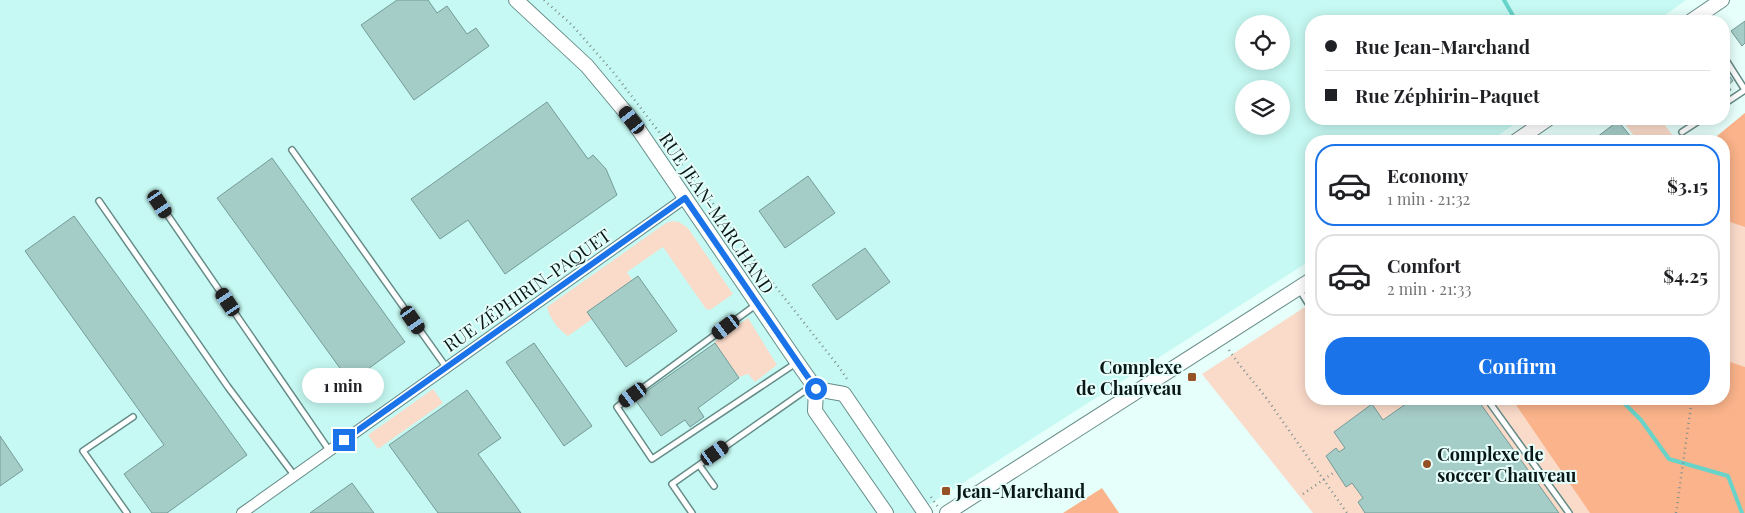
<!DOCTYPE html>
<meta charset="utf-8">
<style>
:root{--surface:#fff;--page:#f6f6f6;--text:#202124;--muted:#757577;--line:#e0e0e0;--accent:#1a73e8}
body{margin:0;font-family:"Playfair Display",serif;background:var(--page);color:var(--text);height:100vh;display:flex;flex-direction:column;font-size:19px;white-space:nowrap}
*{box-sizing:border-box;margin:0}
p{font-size:16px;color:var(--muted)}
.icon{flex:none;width:28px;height:28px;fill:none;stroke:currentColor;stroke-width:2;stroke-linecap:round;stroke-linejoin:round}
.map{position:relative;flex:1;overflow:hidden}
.drawer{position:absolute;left:1305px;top:135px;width:425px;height:270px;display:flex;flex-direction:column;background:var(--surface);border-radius:20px;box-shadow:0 2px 12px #0003}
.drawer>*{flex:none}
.guide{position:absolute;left:1305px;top:15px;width:425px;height:110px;border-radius:20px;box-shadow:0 2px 12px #0003;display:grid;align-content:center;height:110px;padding:0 20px;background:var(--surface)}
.tools{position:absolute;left:1235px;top:15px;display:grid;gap:10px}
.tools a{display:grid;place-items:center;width:55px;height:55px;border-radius:50%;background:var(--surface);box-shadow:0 2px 12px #0003;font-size:25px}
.end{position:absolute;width:22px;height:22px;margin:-11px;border:6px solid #1a73e8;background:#fff;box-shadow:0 0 0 2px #fff}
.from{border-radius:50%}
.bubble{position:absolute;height:35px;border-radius:18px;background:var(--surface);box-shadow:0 2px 12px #0003;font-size:16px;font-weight:700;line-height:35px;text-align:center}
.car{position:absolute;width:15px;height:30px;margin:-15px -8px;border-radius:6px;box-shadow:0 0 4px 1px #0007;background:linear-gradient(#222 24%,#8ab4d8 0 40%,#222 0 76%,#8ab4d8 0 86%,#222 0)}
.guide b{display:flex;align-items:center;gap:18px;height:48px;font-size:19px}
.guide b+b{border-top:1px solid var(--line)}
.guide i{width:12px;height:12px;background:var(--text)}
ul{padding:9px 0 0;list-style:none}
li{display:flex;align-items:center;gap:15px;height:82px;margin:0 10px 8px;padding:0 10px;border:2px solid var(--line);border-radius:20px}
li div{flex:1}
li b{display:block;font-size:19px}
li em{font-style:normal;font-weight:700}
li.selected{border-color:var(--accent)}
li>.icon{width:45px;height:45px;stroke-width:1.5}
.action{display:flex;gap:10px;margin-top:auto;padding:10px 20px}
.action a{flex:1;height:58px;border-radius:20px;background:var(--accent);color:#fff;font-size:20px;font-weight:700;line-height:58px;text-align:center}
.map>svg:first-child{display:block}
.built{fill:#c6f9f3;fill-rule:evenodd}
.green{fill:#fadbca}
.forest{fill:#fab38a}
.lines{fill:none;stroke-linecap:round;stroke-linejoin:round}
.stream{stroke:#68d3c9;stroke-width:4}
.building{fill:#a5cdc8;stroke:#749b97}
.lane-casing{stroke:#668c88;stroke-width:8}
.street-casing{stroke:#668c88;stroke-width:12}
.secondary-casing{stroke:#668c88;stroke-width:16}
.path{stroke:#7c908d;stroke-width:2.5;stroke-dasharray:1 4;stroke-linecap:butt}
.lane{stroke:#fff;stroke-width:5}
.street{stroke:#fff;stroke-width:10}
.secondary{stroke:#fff;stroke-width:14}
.route{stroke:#1a73e8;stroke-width:6}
.poi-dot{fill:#965125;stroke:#e6fffb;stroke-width:2}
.labels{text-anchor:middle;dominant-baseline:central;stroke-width:4;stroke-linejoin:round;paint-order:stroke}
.street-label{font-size:18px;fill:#091816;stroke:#e6fffb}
.poi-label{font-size:18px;font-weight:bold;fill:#091816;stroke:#e6fffb;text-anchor:start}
</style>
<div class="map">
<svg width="1745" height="513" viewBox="0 0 1745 513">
<rect width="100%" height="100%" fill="#e6fffb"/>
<path class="built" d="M0 0H1686L1657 21H1311V119H1522L1490 141H1311V260L916 513H0ZM1244 24H1281V61H1244ZM1244 89H1281V126H1244Z"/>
<path class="green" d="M1745 113V513H1313L1202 374 1311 303V399H1724V141H1711Z
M1621 119H1660L1677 141H1638Z
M672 221 679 222 688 228 733 294 710 310 706 309 663 247 627 272 632 280 587 312 592 319 568 336C558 329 550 319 547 307L666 223Z
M748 318 777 365 755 382 748 374 739 377 714 342Z
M433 389 443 403 378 449 368 435Z"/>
<path class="forest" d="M1745 113V227L1724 220V141H1711Z
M1724 360 1745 367V513H1590L1512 399H1724Z
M1102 488 1119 513H1063Z"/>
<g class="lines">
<path class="stream" d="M1504 0 1516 21
M1620 399 1641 420 1669 459 1728 476 1742 513"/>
</g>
<path class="building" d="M397 0H428L437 13 447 6 467 34 476 28 489 46 414 100 361 25Z
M1745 21V43L1742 46 1731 31Z
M1724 68 1733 81 1728 85 1731 90 1725 94Z
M547 102 588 159 593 155 606 169 617 195 505 274 468 220 440 239 411 199Z
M1618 121 1632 138 1627 141H1600L1597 137Z
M272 158 405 342 350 382 217 198Z
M808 176 835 213 785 248 759 211Z
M74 216 247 455 167 513H152L124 474 164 445 25 251Z
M865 248 890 282 837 320 812 285Z
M638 276 677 331 626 367 587 312Z
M534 343 592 426 564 446 506 362Z
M715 343 739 378 698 408 704 417 690 427 685 420 661 436 636 401 637 398Z
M467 390 501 438 478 454 521 513H438L389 445Z
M1413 399H1477L1559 513H1365L1358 502 1363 498 1352 483 1346 487 1326 456 1336 448 1339 452 1345 448 1334 432 1372 404 1383 420Z
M0 436 23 470 0 486Z
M352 483 374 513H310Z"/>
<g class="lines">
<defs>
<path id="lane" d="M1724 57 1745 90
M1724 104 1745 90
M1682 132 1702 119
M292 150 446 367
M99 201 228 387 294 475
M160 204 329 450
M1299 289 1311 308
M757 304 617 407 652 459 796 363
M1369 399 1370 401 1373 399
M1487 399 1569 513
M699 465 714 486
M127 513 83 451 133 417
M692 513 672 484 813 385"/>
<path id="street" d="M242 513 685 198"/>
<path id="secondary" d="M516 0 587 66 632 120 797 362 816 389 815 411 886 513
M1691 21 1722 0
M1516 141 1548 119
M816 389 844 394 925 513
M947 513 1311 280"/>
</defs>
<use href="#lane" class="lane-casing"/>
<use href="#street" class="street-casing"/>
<use href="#secondary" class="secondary-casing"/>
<path class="path" d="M544 0 572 25 614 73 659 132 695 184 720 211 753 258 839 367 849 382
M1229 350C1241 368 1254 382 1267 399L1347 513
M1303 494 1336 471
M931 497 938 507
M1676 513 1692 399"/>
<use href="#lane" class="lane"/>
<use href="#street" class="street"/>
<use href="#secondary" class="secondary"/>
</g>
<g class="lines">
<path class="route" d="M344 440 685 198 816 389"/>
</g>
<g class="poi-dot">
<rect x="1187" y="372" width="10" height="10" rx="2.5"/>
<circle cx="1427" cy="464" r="5"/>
<rect x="941" y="486" width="10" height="10" rx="2.5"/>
</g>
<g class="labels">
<g class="street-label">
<text transform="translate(717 213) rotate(56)">RUE JEAN-MARCHAND</text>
<text transform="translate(527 290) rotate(-35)">RUE ZÉPHIRIN-PAQUET</text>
</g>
<g class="poi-label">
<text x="1182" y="367" text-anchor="end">Complexe<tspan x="1182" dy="21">de Chauveau</tspan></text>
<text x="1437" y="454">Complexe de<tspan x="1437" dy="21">soccer Chauveau</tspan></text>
<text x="956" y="491">Jean-Marchand</text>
</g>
</g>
</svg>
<div class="tools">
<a><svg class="icon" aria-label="locate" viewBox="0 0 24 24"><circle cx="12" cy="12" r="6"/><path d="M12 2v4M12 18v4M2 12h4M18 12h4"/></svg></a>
<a><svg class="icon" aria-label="layers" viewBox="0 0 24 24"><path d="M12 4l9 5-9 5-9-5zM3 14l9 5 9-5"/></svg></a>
</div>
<i class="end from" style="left:816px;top:389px"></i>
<i class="end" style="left:344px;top:440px"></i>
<div class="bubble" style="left:302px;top:368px;width:82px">1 min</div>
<i class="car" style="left:632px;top:120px;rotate:321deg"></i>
<i class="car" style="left:160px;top:204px;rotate:146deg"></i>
<i class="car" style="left:228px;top:302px;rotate:326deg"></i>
<i class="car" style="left:413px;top:320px;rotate:145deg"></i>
<i class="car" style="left:726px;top:327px;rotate:233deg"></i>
<i class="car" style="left:633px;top:395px;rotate:234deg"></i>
<i class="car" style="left:715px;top:453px;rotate:55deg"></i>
<div class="guide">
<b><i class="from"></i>Rue Jean-Marchand</b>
<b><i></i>Rue Zéphirin-Paquet</b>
</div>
<section class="drawer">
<ul>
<li class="selected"><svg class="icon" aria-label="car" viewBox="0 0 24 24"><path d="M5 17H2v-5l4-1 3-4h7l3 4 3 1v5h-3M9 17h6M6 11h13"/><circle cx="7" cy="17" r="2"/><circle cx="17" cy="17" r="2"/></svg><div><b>Economy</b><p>1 min · 21:32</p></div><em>$3.15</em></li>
<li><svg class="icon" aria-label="car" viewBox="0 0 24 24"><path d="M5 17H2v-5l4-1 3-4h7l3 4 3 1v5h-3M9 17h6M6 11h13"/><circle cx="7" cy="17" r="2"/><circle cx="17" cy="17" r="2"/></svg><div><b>Comfort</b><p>2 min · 21:33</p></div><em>$4.25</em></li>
</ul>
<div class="action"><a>Confirm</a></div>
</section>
</div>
